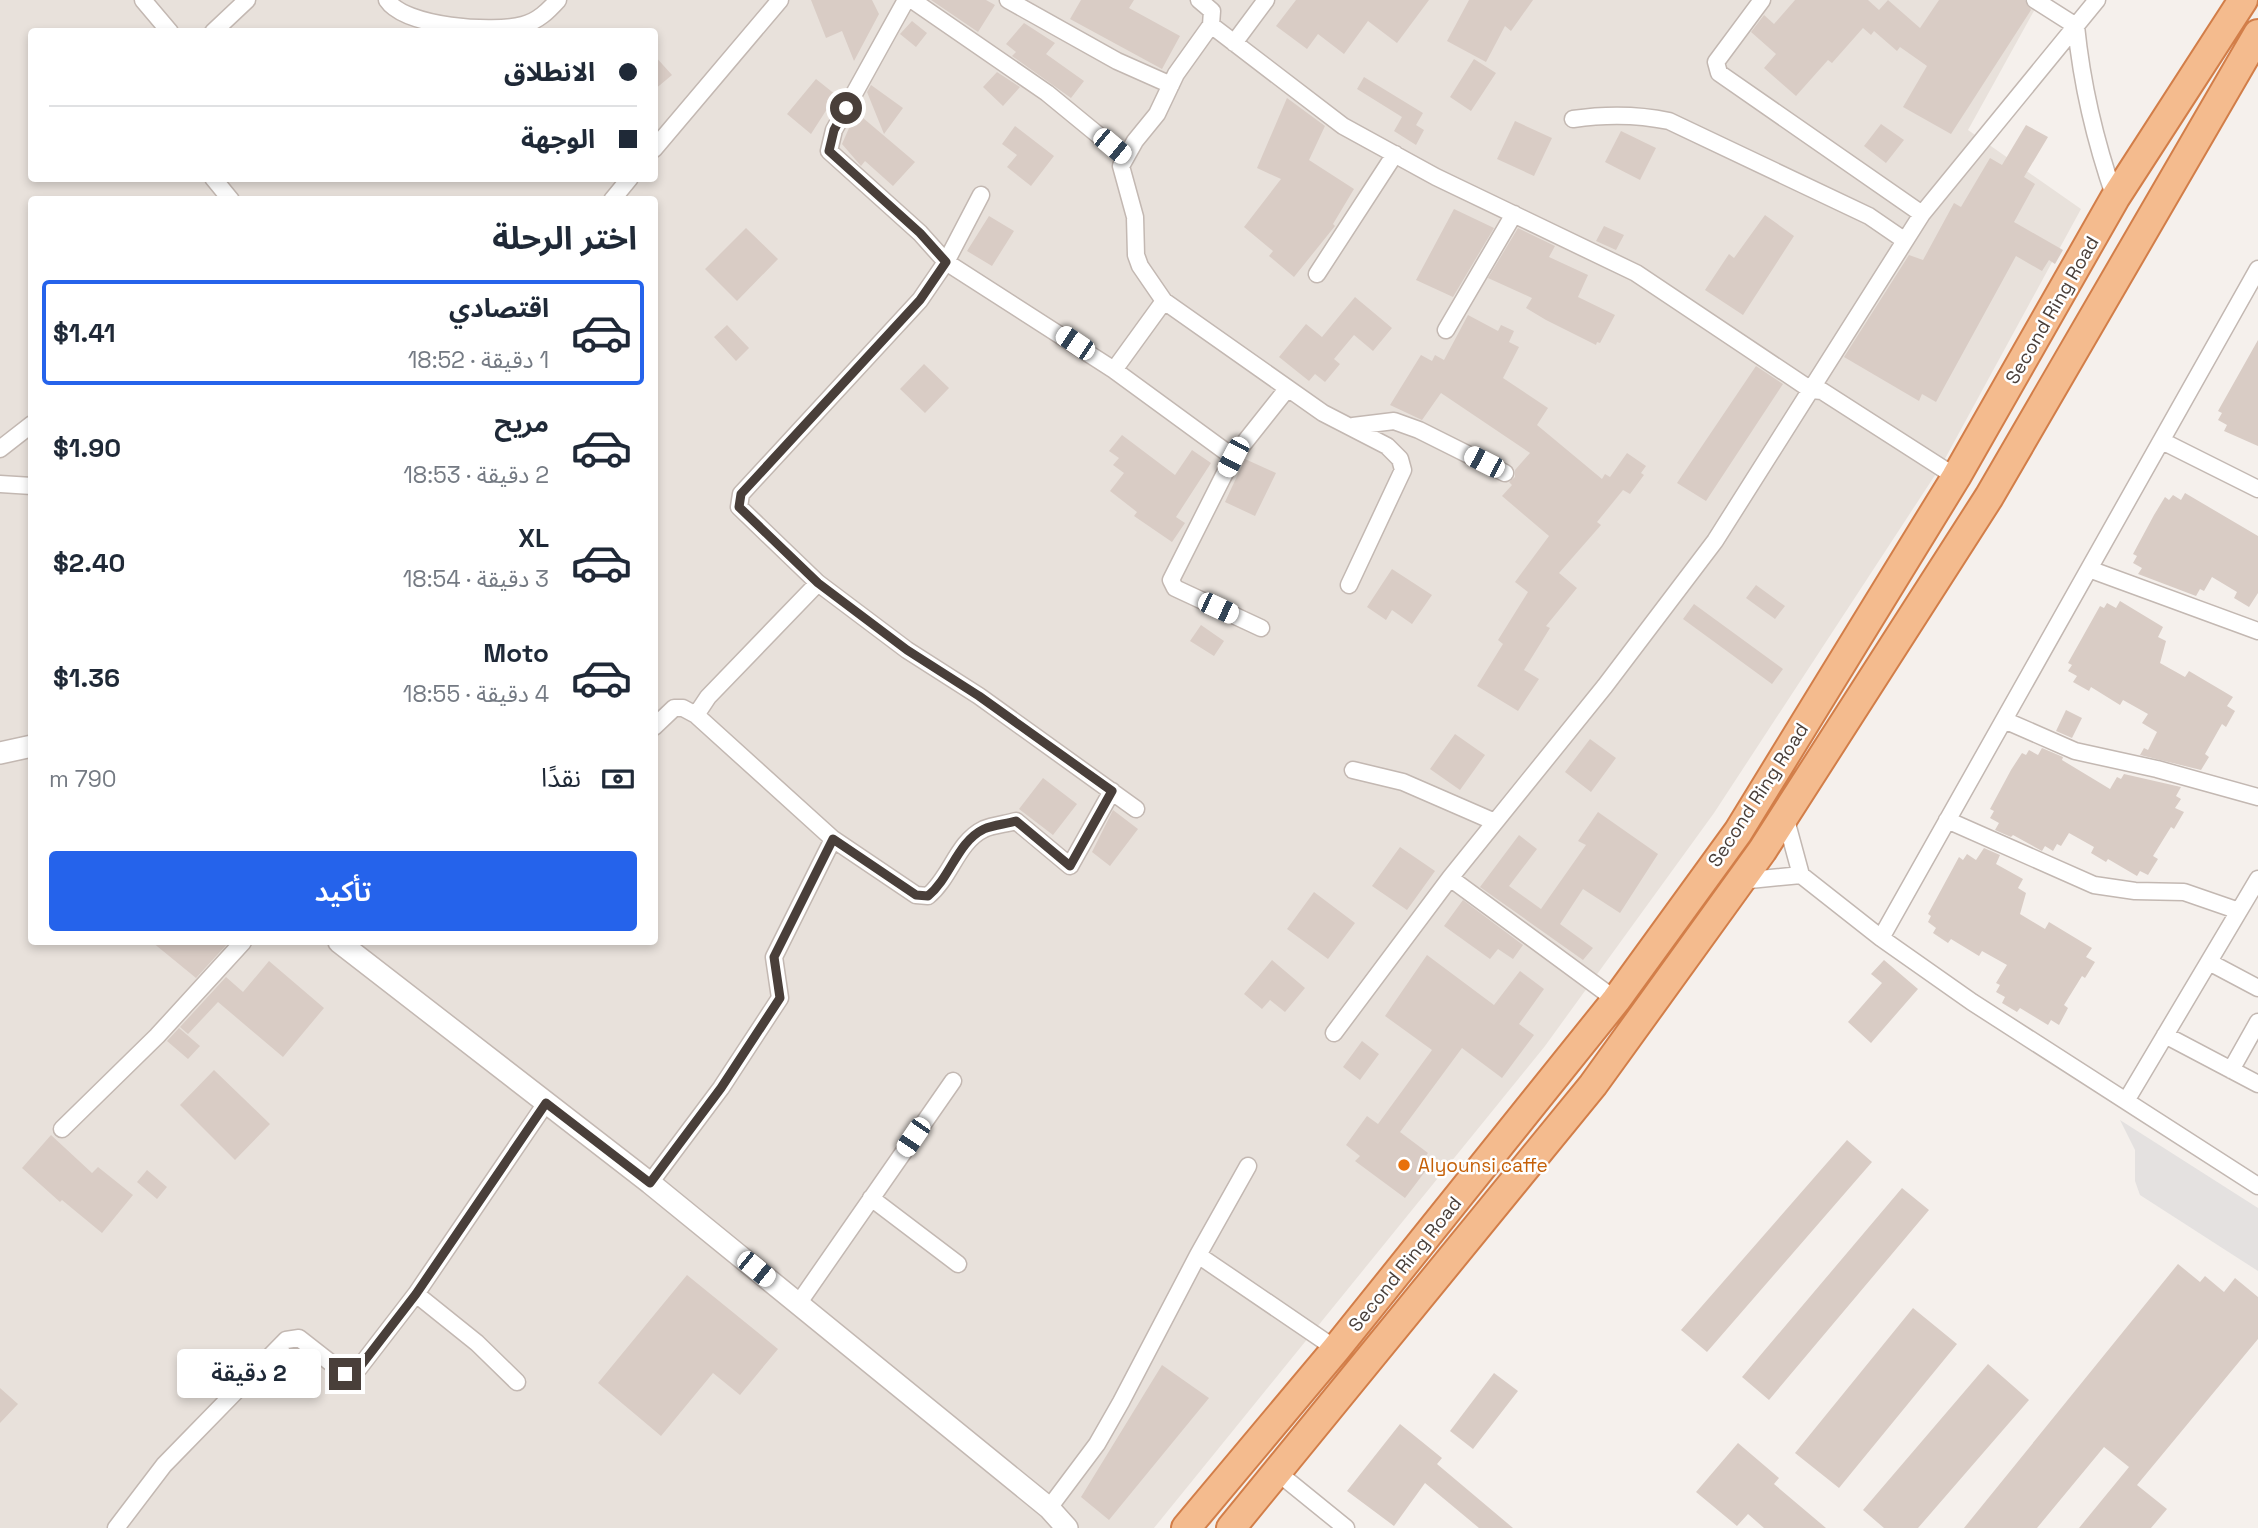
<!DOCTYPE html>
<html lang="ar">
<meta charset="utf-8">
<style>
:root{--surface:#fff;--page:#f6f6f7;--text:#1f2937;--muted:#747a83;--line:#e0e1e3;--accent:#2563eb}
body{margin:0;font-family:"Space Grotesk","Noto Sans Arabic",sans-serif;background:var(--page);color:var(--text);direction:rtl;height:100vh;display:flex;flex-direction:column;font-size:26px;white-space:nowrap}
*{box-sizing:border-box;margin:0}
p{font-size:23px;color:var(--muted)}
.icon{flex:none;width:38px;height:38px;fill:none;stroke:currentColor;stroke-width:2;stroke-linecap:round;stroke-linejoin:round}
.map{position:relative;flex:1;overflow:hidden;direction:ltr}
.drawer{position:absolute;left:28px;top:196px;width:630px;height:749px;display:flex;flex-direction:column;background:var(--surface);border-radius:7px;box-shadow:0 4px 10px #0003;direction:rtl}
.drawer>*{flex:none}
.top-card{position:absolute;left:28px;top:28px;width:630px;height:154px;border-radius:7px;box-shadow:0 4px 10px #0003;direction:rtl;display:grid;align-content:center;height:154px;padding:0 21px;background:var(--surface)}
.end{position:absolute;width:32px;height:32px;margin:-16px;border:9px solid #493f3a;background:#fff;box-shadow:0 0 0 4px #fff}
.from{border-radius:50%}
.bubble{position:absolute;height:49px;border-radius:7px;background:var(--surface);box-shadow:0 4px 10px #0003;font-size:23px;font-weight:600;line-height:49px;text-align:center;direction:rtl}
.car{position:absolute;width:21px;height:42px;margin:-21px -10px;border-radius:9px;box-shadow:0 0 5px 2px #0007;background:linear-gradient(#fff 24%,#345 0 40%,#fff 0 76%,#345 0 86%,#fff 0)}
.top-card b{display:flex;align-items:center;gap:24px;height:66px;font-size:26px}
.top-card b+b{border-top:2px solid var(--line)}
.top-card i{width:18px;height:18px;background:var(--text)}
ul{padding:0;list-style:none}
li{display:flex;align-items:center;gap:21px;height:105px;margin:0 14px 10px;padding:0 7px;border:4px solid transparent;border-radius:7px}
li div{flex:1}
li b{display:block;font-size:26px}
li em{font-style:normal;font-weight:600}
li.active{border-color:var(--accent)}
li>.icon{width:63px;height:63px;stroke-width:1.5}
h2{padding:0 21px;font-size:32px;line-height:84px}
.pay{display:flex;align-items:center;gap:18px;height:77px;padding:0 21px;font-size:26px}
.pay p{margin-inline-start:auto}
.button{display:flex;gap:14px;margin-top:auto;padding:14px 21px}
.button a{flex:1;height:80px;border-radius:7px;background:var(--accent);color:#fff;font-size:28px;font-weight:600;line-height:80px;text-align:center}
.map>svg:first-child{display:block}
.residential{fill:#e8e1db;fill-rule:evenodd}
.parking{fill:#e4e1e0}
.building{fill:#d9ccc5}
.lines{fill:none;stroke-linecap:round;stroke-linejoin:round}
.minor-casing{stroke:#c3b8b2;stroke-width:19}
.tertiary-casing{stroke:#c3b8b2;stroke-width:24}
.trunk-casing{stroke:#d27e49;stroke-width:32}
.minor{stroke:#fff;stroke-width:16}
.tertiary{stroke:#fff;stroke-width:21}
.trunk{stroke:#f4bb8e;stroke-width:28}
.route{stroke:#493f3a;stroke-width:9}
.food-dot{fill:#e8710a;stroke:#fff;stroke-width:2.5}
.labels{text-anchor:middle;dominant-baseline:central;stroke-width:5;stroke-linejoin:round;paint-order:stroke}
.street-label{font-size:19px;fill:#493f3a;stroke:#fff}
.food-label{font-size:19px;fill:#c56008;stroke:#fff;text-anchor:start}
</style>
<div class="map">
<svg width="2258" height="1528" viewBox="0 0 2258 1528">
<rect width="100%" height="100%" fill="#f5f0ec"/>
<path class="residential" d="M0 0H2040L1968 130 2081 209 1941 466 1714 813 1545 1046 1154 1528H0ZM32 32H654V178H32ZM32 200H654V942H32Z"/>
<path class="parking" d="M2120 1120 2258 1208V1271L2140 1195 2135 1181V1150Z"/>
<path class="building" d="M811 0H872L879 14 854 61 842 31 826 38Z
M931 0H986L995 5 978 32Z
M1081 0H1134L1129 8 1180 36 1162 69 1070 19Z
M1296 0H1429L1397 43 1368 21 1344 54 1318 34 1307 49 1276 26Z
M1469 0H1533L1511 31 1505 26 1486 62 1447 41Z
M1795 0H1868L1879 10 1888 0 1920 28 1939 0H2025L2031 10 1951 134 1903 107 1927 66 1900 47 1897 51 1874 31 1871 35 1863 28 1832 63 1828 60 1796 96 1764 68 1776 54 1751 32 1764 15 1774 24Z
M912 21 927 33 916 47 900 34Z
M1024 23 1055 43 1046 54 1084 81 1071 98 1012 56 1016 52 1006 44Z
M654 55 672 75 654 90Z
M1474 59 1496 73 1471 111 1450 97Z
M997 72 1020 87 1003 106 983 87Z
M1364 77 1423 113 1416 125 1424 130 1416 145 1394 131 1402 117 1357 89Z
M816 79 836 95 811 134 787 114Z
M871 85 903 108 884 134 867 92Z
M1287 98 1325 126 1309 160 1354 189 1333 224 1335 226 1294 277 1269 256 1273 251 1244 227 1281 179 1257 168Z
M856 112 915 162 893 186 865 161 861 166 842 144Z
M1515 121 1552 138 1534 176 1497 159Z
M1881 124 1904 140 1886 163 1864 146Z
M2026 125 2048 137 2024 177 2035 184 2014 222 2063 250 2055 264 2049 260 2042 271 2016 256 1936 402 1922 394 1919 401 1844 357 1909 255 1923 260 1954 203 1961 207 1990 158 2002 165Z
M1015 126 1054 156 1031 186 1007 167 1017 155 1002 144Z
M1621 131 1656 148 1640 180 1605 162Z
M1454 209 1494 228 1453 297 1416 280Z
M1765 215 1794 236 1743 315 1705 290 1729 254 1734 258Z
M989 216 1014 231 992 266 967 251Z
M1604 226 1624 235 1616 250 1596 241Z
M746 228 778 259 737 301 705 269Z
M1518 228 1555 246 1549 257 1588 275 1578 297 1615 315 1600 343 1597 342 1596 345 1546 320 1526 308 1532 298 1488 278Z
M1355 297 1392 328 1373 351 1354 335 1334 359 1340 364 1325 382 1315 374 1309 381 1279 357 1306 324 1322 337Z
M1468 315 1498 331 1501 325 1514 331 1509 342 1519 347 1503 378 1548 408 1537 425 1602 479 1605 474 1610 477 1627 453 1646 466 1641 473 1644 475 1630 494 1623 490 1597 522 1601 525 1559 573 1577 588 1546 626 1550 628 1524 670 1539 679 1518 711 1477 686 1503 644 1498 640 1528 592 1515 582 1549 536 1502 496 1512 485 1509 482 1515 477V470L1530 453 1441 393 1422 420 1390 405 1421 355 1432 361 1435 355 1444 360Z
M727 325 749 348 736 361 714 337Z
M2258 340V446L2224 431 2227 425 2218 420 2222 413 2218 411Z
M924 364 949 388 925 413 900 389Z
M1756 366 1783 384 1706 501 1677 483Z
M1122 435 1175 475 1192 450 1211 463 1176 517 1185 523 1172 542 1134 516 1137 512 1110 491 1124 473 1113 465 1119 458 1109 451Z
M1245 459 1276 473 1255 516 1225 502Z
M2185 493 2258 536V593L2249 607 2234 598 2237 592 2212 577 2204 591 2200 589 2196 596 2138 574 2142 568 2133 563 2137 556 2133 554 2154 515 2165 497 2169 500 2173 495 2181 500Z
M1392 569 1432 595 1412 624 1392 610 1386 620 1367 607Z
M1756 585 1785 606 1775 619 1746 598Z
M2120 601 2163 627 2158 637 2166 641 2160 663 2185 677 2189 671 2233 697 2227 706 2235 711 2226 727 2222 724 2205 754 2209 757 2201 770 2140 755 2144 748 2148 750 2157 732 2142 723 2148 714 2123 700 2120 705 2091 687 2089 691 2073 682 2077 676 2068 671 2072 665 2068 663 2100 606 2104 608 2107 603 2116 608Z
M1694 604 1783 669 1772 684 1683 619Z
M1201 625 1224 641 1214 656 1190 641Z
M2066 710 2082 718 2072 738 2056 731Z
M1455 734 1485 755 1460 790 1430 769Z
M1590 739 1616 758 1591 792 1565 772Z
M2042 748 2063 757 2062 760 2110 789 2117 777 2121 779 2124 774 2181 787 2176 796 2181 799 2175 808 2184 812 2174 829 2171 827 2153 856 2158 859 2148 875 2140 871 2137 876 2108 859 2106 862 2091 853 2094 847 2069 833 2061 846 2057 844 2053 851 2045 846 2042 851 2013 835 2011 837 1995 830 1999 823 1990 818 1994 811 1990 809 2011 770 2022 753 2026 755 2029 750 2038 755Z
M1043 778 1077 804 1053 835 1019 809Z
M1113 810 1138 829 1110 866 1092 852Z
M1598 812 1658 854 1620 913 1583 889 1560 924 1593 948 1583 960 1480 887 1519 835 1537 849 1509 886 1541 909 1586 845 1578 841Z
M1400 847 1435 871 1407 910 1372 886Z
M1984 848 2000 855 1996 864 2023 879 2018 888 2026 893 2020 914 2045 929 2049 922 2092 948 2086 957 2095 962 2085 978 2082 976 2064 1005 2068 1008 2059 1025 2051 1020 2048 1025 2020 1008 2017 1012 2002 1003 2005 997 1996 992 2000 985 1996 983 2007 965 1982 951 1979 956 1951 939 1948 943 1933 933 1936 928 1928 922 1931 916 1928 914 1959 857 1963 860 1967 854 1976 860Z
M1314 892 1355 923 1328 959 1287 929Z
M1463 900 1523 945 1513 959 1498 949 1490 959 1444 926Z
M152 942H229L196 978Z
M1427 955 1494 1005 1520 971 1544 989 1519 1024 1534 1035 1502 1078 1462 1048 1400 1132 1428 1153 1420 1164 1427 1169 1405 1198 1355 1161 1360 1156 1346 1145 1367 1116 1378 1124 1432 1050 1385 1016Z
M1272 960 1305 988 1285 1012 1270 1000 1262 1009 1244 994Z
M1884 960 1918 989 1871 1043 1848 1022 1882 983 1871 974Z
M269 961 324 1008 283 1057 218 1002 188 1034 180 1027 226 977 243 992Z
M179 1028 200 1046 188 1059 167 1041Z
M1362 1041 1379 1054 1360 1080 1343 1067Z
M214 1070 270 1124 235 1160 180 1105Z
M51 1135 92 1173 98 1167 133 1195 102 1233 62 1200 60 1202 22 1168Z
M1847 1140 1872 1162 1707 1352 1681 1330Z
M147 1170 167 1187 157 1199 137 1182Z
M1902 1188 1929 1210 1769 1400 1742 1377Z
M2178 1264 2200 1282 2205 1276 2224 1292 2235 1278 2258 1297V1339L2137 1485 2167 1509 2151 1528H2079L2129 1467 2104 1447 2037 1528H1964Z
M687 1275 778 1349 740 1395 713 1373 661 1436 598 1383Z
M1913 1308 1957 1344 1839 1488 1795 1453Z
M1988 1364 2029 1400 1918 1528H1884L1863 1510Z
M1162 1365 1209 1398 1109 1520 1081 1497Z
M1494 1373 1518 1391 1473 1449 1450 1431Z
M0 1388 18 1404 0 1423Z
M1400 1424 1442 1458 1437 1464 1513 1528H1479L1425 1483 1394 1526 1347 1491Z
M1738 1443 1779 1478 1774 1484 1826 1528H1764L1748 1514 1737 1526 1696 1492Z"/>
<g class="lines">
<defs>
<path id="minor" d="M143 0 170 32
M387 0C405 27 493 33 523 25 538 21 548 11 558 0
M906 0 834 130 829 151 920 233 946 262 1114 370 1233 457 1171 580 1175 588 1261 628
M912 0 1047 93 1125 157
M1008 0 1117 61 1171 85
M1762 0 1716 62 1719 73 1922 214
M2035 0 2076 26C2082 86 2095 141 2115 198
M1211 25 1343 126 1436 177 1636 273 1811 390 1822 391 1956 477
M213 32 247 0
M1234 43 1266 0
M1573 119C1607 114 1636 114 1669 121L1869 216 1904 240
M654 149 780 0
M213 178 231 200
M981 195 946 262 920 300 741 494 739 507 818 583 907 650 979 696 1136 809
M612 200 630 178
M1317 274 1395 154
M1164 301 1323 413 1387 446 1400 459 1403 470 1349 585
M1446 330 1514 214
M1114 370 1164 301 1140 266 1136 255 1135 217 1121 166 1135 141 1157 114 1176 74 1211 25 1212 11 1199 0
M1353 426 1394 421 1419 430 1505 473
M2162 441 2258 489
M0 449 32 424
M1233 457 1287 389
M0 484 32 486
M2089 569 2258 631
M696 715 708 697 818 583
M2004 720 2075 751 2157 769 2258 797
M1353 770 1403 782 1495 822
M1785 816 1801 875 1881 938 1972 1002 2258 1186
M1947 820 2094 885 2135 891 2184 892 2239 911 2258 879
M833 839 916 895 928 896C951 877 957 842 984 829 993 825 1006 824 1016 821L1070 866 1112 791
M1450 878 1616 1000
M1740 881 1801 875
M1881 938 2258 269
M2209 962 2258 988
M1334 1033 1450 878 1605 686 1715 541 1922 214 2097 0
M2165 1035 2258 1084
M2231 1070 2258 1022
M2126 1101 2239 911
M62 1129 157 1036 243 942
M650 1183 721 1088 780 998 774 957 833 839 696 715 683 708H674L654 727
M871 1198 958 1264
M1198 1255 1336 1349
M416 1294 477 1343 517 1382
M798 1304 953 1081
M1277 1472 1346 1528
M1049 1508 1097 1444 1121 1402 1198 1255 1248 1166
M116 1528 164 1465 286 1340 299 1338 345 1374 349 1375 359 1368 416 1294 546 1103"/>
<path id="tertiary" d="M0 753 32 746
M339 942 650 1183 1049 1508 1067 1528"/>
<path id="trunk" d="M1186 1528 1336 1349 1616 1000 1738 832 1956 477 2115 198 2243 0
M1231 1528 1593 1085 1762 851 1989 497 2258 34"/>
</defs>
<use href="#minor" class="minor-casing"/>
<use href="#tertiary" class="tertiary-casing"/>
<use href="#trunk" class="trunk-casing"/>
<use href="#minor" class="minor"/>
<use href="#tertiary" class="tertiary"/>
<use href="#trunk" class="trunk"/>
</g>
<g class="lines">
<path class="route" d="M345 1374 349 1375 359 1368 416 1294 546 1103 650 1183 721 1088 780 998 774 957 833 839 916 895 928 896C951 877 957 842 984 829 993 825 1006 824 1016 821L1070 866 1112 791 979 696 907 650 818 583 739 507 741 494 920 300 946 262 920 233 829 151 834 130 846 108"/>
</g>
<circle class="food-dot" cx="1404" cy="1165" r="7"/>
<g class="labels">
<g class="street-label">
<text transform="translate(2052 310) rotate(-60)">Second Ring Road</text>
<text transform="translate(1758 795) rotate(-57)">Second Ring Road</text>
<text transform="translate(1405 1264) rotate(-51)">Second Ring Road</text>
</g>
<g class="food-label">
<text x="1418" y="1165">Alyounsi caffe</text>
</g>
</g>
</svg>
<i class="end from" style="left:846px;top:108px"></i>
<i class="end" style="left:345px;top:1374px"></i>
<div class="bubble" style="left:177px;top:1349px;width:144px">2 دقيقة</div>
<i class="car" style="left:1112px;top:146px;rotate:130deg"></i>
<i class="car" style="left:1075px;top:343px;rotate:304deg"></i>
<i class="car" style="left:1233px;top:457px;rotate:208deg"></i>
<i class="car" style="left:1484px;top:462px;rotate:297deg"></i>
<i class="car" style="left:1218px;top:608px;rotate:115deg"></i>
<i class="car" style="left:913px;top:1137px;rotate:214deg"></i>
<i class="car" style="left:756px;top:1269px;rotate:129deg"></i>
<div class="top-card">
<b><i class="from"></i>الانطلاق</b>
<b><i></i>الوجهة</b>
</div>
<section class="drawer">
<h2>اختر الرحلة</h2>
<ul>
<li class="active"><svg class="icon" aria-label="car" viewBox="0 0 24 24"><path d="M5 17H2v-5l4-1 3-4h7l3 4 3 1v5h-3M9 17h6M6 11h13"/><circle cx="7" cy="17" r="2"/><circle cx="17" cy="17" r="2"/></svg><div><b>اقتصادي</b><p>1 دقيقة · 18:52</p></div><em>$1.41</em></li>
<li><svg class="icon" aria-label="car" viewBox="0 0 24 24"><path d="M5 17H2v-5l4-1 3-4h7l3 4 3 1v5h-3M9 17h6M6 11h13"/><circle cx="7" cy="17" r="2"/><circle cx="17" cy="17" r="2"/></svg><div><b>مريح</b><p>2 دقيقة · 18:53</p></div><em>$1.90</em></li>
<li><svg class="icon" aria-label="car" viewBox="0 0 24 24"><path d="M5 17H2v-5l4-1 3-4h7l3 4 3 1v5h-3M9 17h6M6 11h13"/><circle cx="7" cy="17" r="2"/><circle cx="17" cy="17" r="2"/></svg><div><b>XL</b><p>3 دقيقة · 18:54</p></div><em>$2.40</em></li>
<li><svg class="icon" aria-label="car" viewBox="0 0 24 24"><path d="M5 17H2v-5l4-1 3-4h7l3 4 3 1v5h-3M9 17h6M6 11h13"/><circle cx="7" cy="17" r="2"/><circle cx="17" cy="17" r="2"/></svg><div><b>Moto</b><p>4 دقيقة · 18:55</p></div><em>$1.36</em></li>
</ul>
<div class="pay"><svg class="icon" aria-label="cash" viewBox="0 0 24 24"><path d="M3 7h18v10H3z"/><circle cx="12" cy="12" r="2"/></svg>نقدًا<p>790 m</p></div>
<div class="button"><a>تأكيد</a></div>
</section>
</div>
